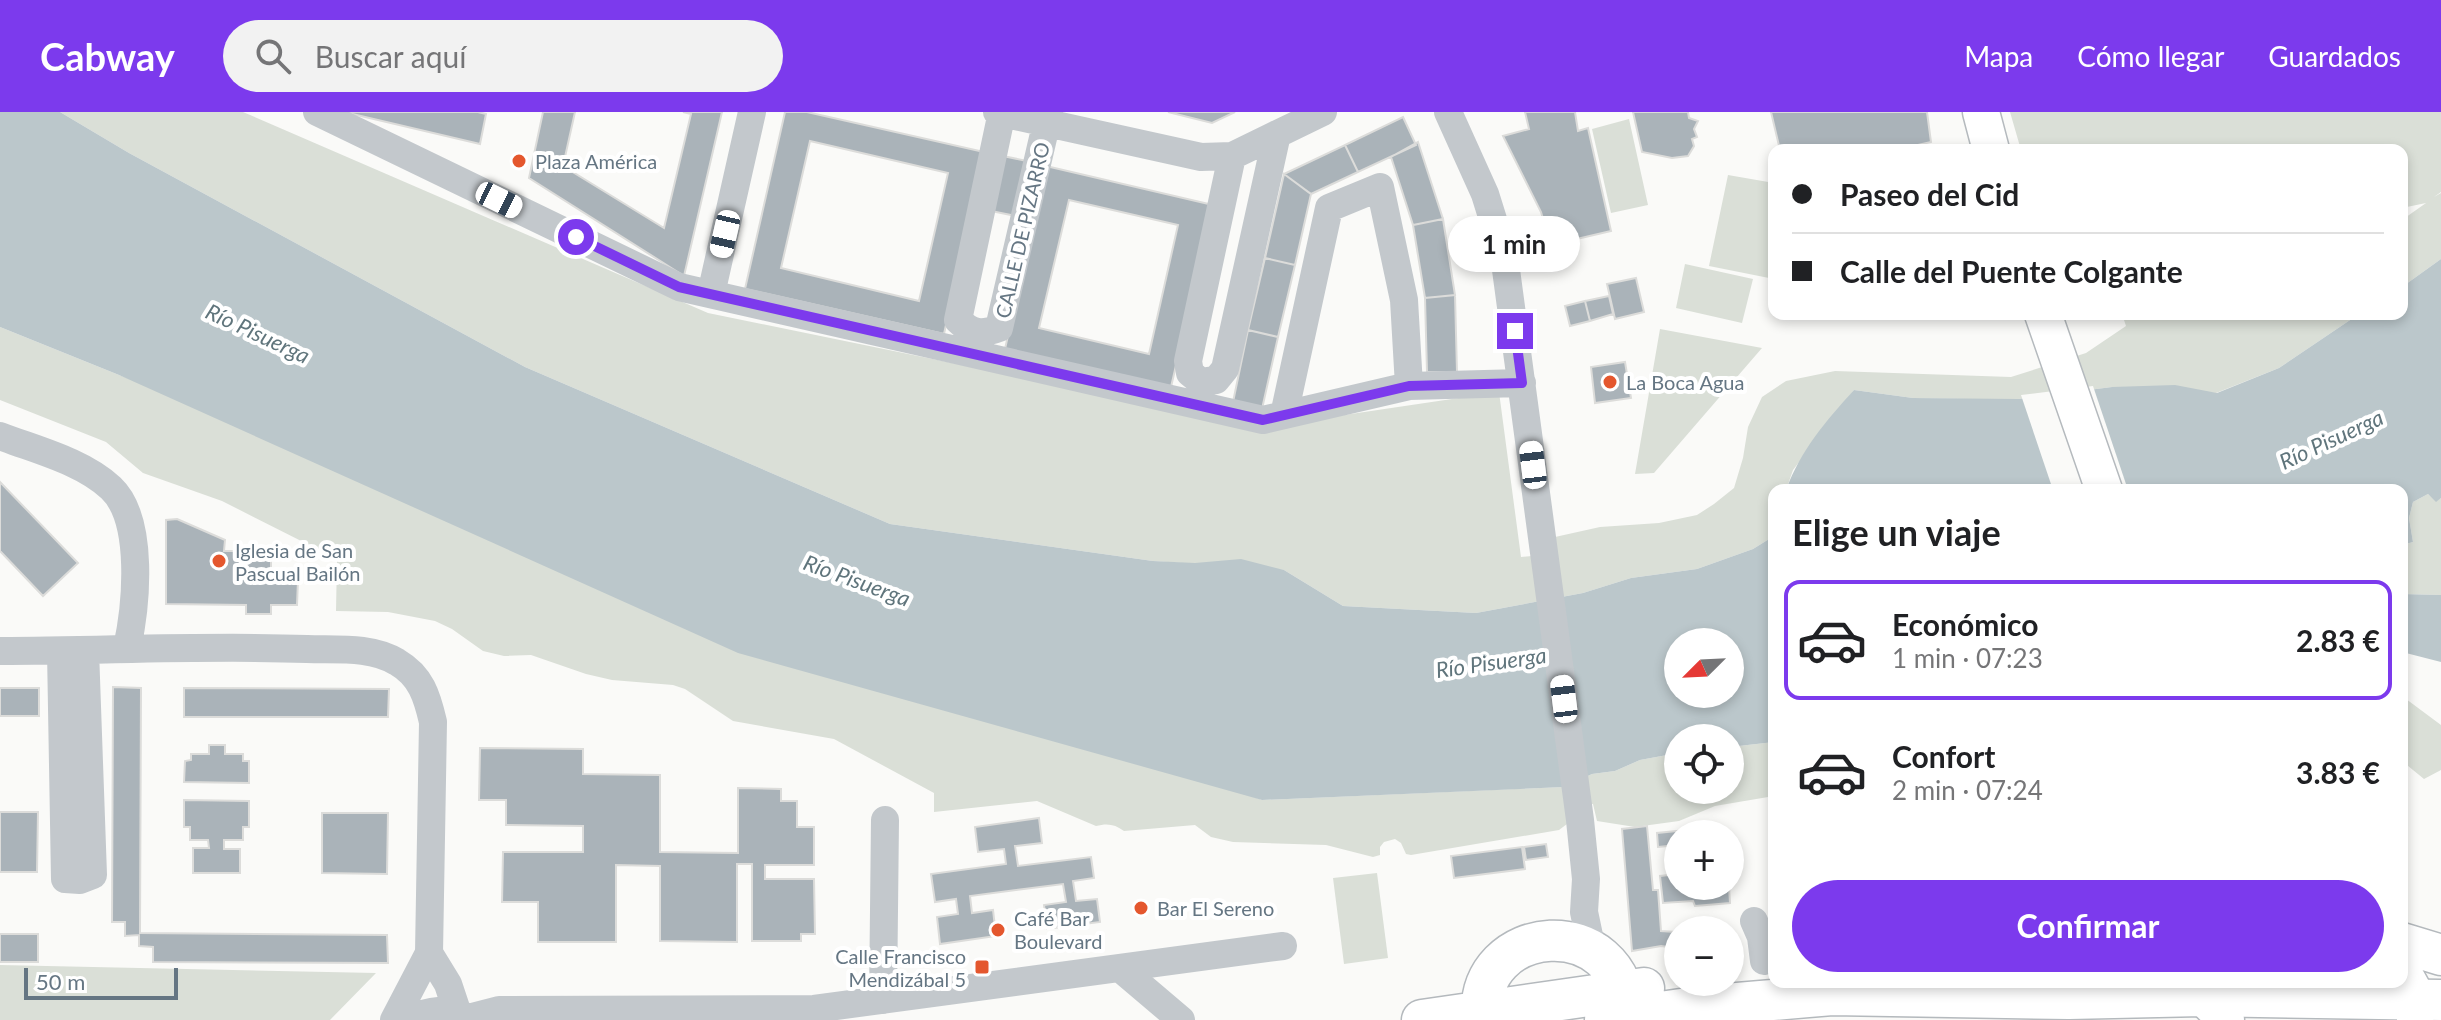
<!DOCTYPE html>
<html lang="es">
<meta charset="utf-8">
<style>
:root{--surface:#fff;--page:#f2f2f2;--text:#202124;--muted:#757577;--line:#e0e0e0;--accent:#7c3aed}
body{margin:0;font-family:Lato,sans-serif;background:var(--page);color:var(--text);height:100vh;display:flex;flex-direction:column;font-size:30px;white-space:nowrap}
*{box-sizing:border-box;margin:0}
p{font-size:26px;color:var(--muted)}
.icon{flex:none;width:44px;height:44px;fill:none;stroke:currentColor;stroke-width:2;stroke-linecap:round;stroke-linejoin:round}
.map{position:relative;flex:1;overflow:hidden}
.panel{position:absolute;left:1768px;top:372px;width:640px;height:504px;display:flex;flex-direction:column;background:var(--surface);border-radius:16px;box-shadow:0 4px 12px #0003}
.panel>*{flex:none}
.top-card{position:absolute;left:1768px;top:32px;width:640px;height:176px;border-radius:16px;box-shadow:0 4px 12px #0003;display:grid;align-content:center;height:176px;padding:0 24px;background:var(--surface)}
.needle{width:52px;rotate:246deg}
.buttons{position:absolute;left:1664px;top:516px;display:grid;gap:16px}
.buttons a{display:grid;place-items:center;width:80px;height:80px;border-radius:50%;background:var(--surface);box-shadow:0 4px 12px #0003;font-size:40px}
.scale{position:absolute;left:24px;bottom:20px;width:154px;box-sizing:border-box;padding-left:8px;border:4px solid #657683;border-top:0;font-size:22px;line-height:28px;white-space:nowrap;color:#657683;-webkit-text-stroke:6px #fff;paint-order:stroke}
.end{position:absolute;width:36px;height:36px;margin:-18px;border:10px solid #7c3aed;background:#fff;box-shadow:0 0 0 4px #fff}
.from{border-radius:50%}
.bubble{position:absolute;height:56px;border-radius:28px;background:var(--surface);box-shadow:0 4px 12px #0003;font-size:26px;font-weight:700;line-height:56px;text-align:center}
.car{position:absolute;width:24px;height:48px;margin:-24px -12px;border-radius:10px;box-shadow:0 0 6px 2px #0007;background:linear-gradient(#fff 24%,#345 0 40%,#fff 0 76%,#345 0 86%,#fff 0)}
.top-card b{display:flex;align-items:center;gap:28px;height:76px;font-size:30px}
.top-card b+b{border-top:2px solid var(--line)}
.top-card i{width:20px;height:20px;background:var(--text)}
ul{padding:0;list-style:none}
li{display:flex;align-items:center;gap:24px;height:120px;margin:0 16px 12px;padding:0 8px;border:4px solid transparent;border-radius:16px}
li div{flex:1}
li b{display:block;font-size:30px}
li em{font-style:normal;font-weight:700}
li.active{border-color:var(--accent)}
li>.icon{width:72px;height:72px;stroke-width:1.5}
h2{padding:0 24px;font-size:36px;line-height:96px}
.action{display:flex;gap:16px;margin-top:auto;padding:16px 24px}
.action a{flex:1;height:92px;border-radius:48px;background:var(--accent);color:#fff;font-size:32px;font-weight:700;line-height:92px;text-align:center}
header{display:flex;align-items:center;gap:48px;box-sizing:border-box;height:112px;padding:0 40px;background:var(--accent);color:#fff}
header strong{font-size:38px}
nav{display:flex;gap:44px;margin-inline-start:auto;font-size:28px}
.search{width:560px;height:72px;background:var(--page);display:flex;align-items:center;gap:20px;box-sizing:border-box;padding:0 28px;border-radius:44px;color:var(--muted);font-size:30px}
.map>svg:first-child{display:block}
.green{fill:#dadfd7}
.water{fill:#bbc7cb;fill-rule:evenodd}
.pier{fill:#fafaf8}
.building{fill:#aab3b9;stroke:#dcdcda;stroke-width:2;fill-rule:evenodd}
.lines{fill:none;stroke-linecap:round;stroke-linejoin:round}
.major-casing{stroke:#b5babe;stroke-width:39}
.highway-casing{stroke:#b4b9bd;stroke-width:43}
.minor{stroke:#c3c8cc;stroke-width:28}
.major{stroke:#fff;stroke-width:36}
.highway{stroke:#fff;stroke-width:40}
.route{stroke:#7c3aed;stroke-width:10}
.poi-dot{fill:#e4572e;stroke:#fff;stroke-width:3}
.labels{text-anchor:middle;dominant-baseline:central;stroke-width:8;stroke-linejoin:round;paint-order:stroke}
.poi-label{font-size:20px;fill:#657683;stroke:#fff;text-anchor:start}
.street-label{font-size:20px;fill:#657683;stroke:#fff}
.water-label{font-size:22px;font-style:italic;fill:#60757c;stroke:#fff}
</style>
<header>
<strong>Cabway</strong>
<div class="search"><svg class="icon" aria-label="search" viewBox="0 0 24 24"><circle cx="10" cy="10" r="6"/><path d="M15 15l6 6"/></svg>Buscar aquí</div>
<nav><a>Mapa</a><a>Cómo llegar</a><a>Guardados</a></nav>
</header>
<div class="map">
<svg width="2441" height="908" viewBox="0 0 2441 908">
<rect width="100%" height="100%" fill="#fafaf8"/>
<path class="green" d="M60 0H243L708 201 1264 315 1499 280 1521 445 1532 444 1555 425 1600 415 1659 411 1697 403 1714 392 1734 376 1743 346 1748 315 1762 285 1786 269 1835 259 2011 265 2086 241 2126 214 2122 202H2359L2279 256 2216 281 2112 275 2018 287H1966L1913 286 1854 278 1793 358 1786 378H1774V424L1753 437 1697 457 1631 466 1583 481 1476 501 1343 494 1284 458 1153 449 890 412 525 255 129 41Z
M2010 0H2441V80L2434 85 2441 81V147L2402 175V108L2426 91 2402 96V38H2021Z
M1629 7 1648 93 1611 101 1592 17Z
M1728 63 1774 71V145L1769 166 1709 154Z
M1685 152 1753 167 1742 211 1676 196Z
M0 215 119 263 1262 688 1563 675 1592 662 1615 659 1640 648 1678 641V678H1730V635L1774 630V684L1715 694 1679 709 1635 715 1597 709 1593 692 1566 697 1567 712 1559 718 1411 743 1406 742 1401 731 1395 727 1384 730 1380 735V743L1373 745 1326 733 1233 730 1211 725 1195 713 1124 719C1115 712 1107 711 1096 714L1037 689 934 700V681L834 627 733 609 685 577 673 573 612 568 586 562 531 543 504 544 483 539 452 517 435 509 388 500 336 499 337 447 222 389 143 361 106 330 0 288Z
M1660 217 1762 236 1654 361 1635 362Z
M2428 382 2436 389 2441 386V483L2402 482V433L2413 430 2409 406 2413 390Z
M2402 584 2441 613V658L2424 667 2402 649Z
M1377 761 1388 846 1344 852 1333 766Z
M0 853 376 861 330 908H0Z"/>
<path class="water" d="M0 0H60L129 41 525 255 890 412 1153 449 1195 451 1241 447 1284 458 1343 494 1476 501 1583 481 1631 466 1697 457 1753 437 1774 424V630L1730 635V626H1678V641L1640 648 1615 659 1592 662 1564 675 1262 688 738 541 119 263 0 215ZM1678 530H1730V582H1678Z
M2441 147V386L2436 390 2428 382 2413 390 2409 406 2413 430 2402 433V378H1786C1801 338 1825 310 1854 278L1913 286 2018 287 2112 275 2175 273 2217 281 2279 256 2359 202H2402V175Z
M2402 482 2441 483V550L2402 540Z"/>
<path class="pier" d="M2093 274 2128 378H2053L2021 283Z"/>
<path class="building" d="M344 0H478L486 2 480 32Z
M543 0H575L563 54 664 116 691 2 683 0H722L684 164 529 66Z
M785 0H807L984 40 944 222 745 177ZM810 29 948 61 919 189 781 156Z
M1168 0H1235L1212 11Z
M1525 0H1575L1578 19 1588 16 1611 119 1551 133 1541 100 1503 24 1529 17Z
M1633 0H1688L1689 6 1698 9 1694 17 1697 25 1692 27 1694 34 1688 44 1672 46 1642 40Z
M1771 0H1927L1931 30 1896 38H1780Z
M1403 5 1416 33 1358 60 1345 33Z
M1418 30 1443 107 1413 113 1391 45Z
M1345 33 1358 60 1311 82 1284 62Z
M1003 44 1027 49 1016 104 991 99Z
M1046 54 1213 93 1171 275 1005 237ZM1069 88 1178 113 1149 242 1039 216Z
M1284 62 1311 82 1295 153 1265 146Z
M1443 107 1455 183 1425 186 1413 113Z
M1265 146 1295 153 1278 225 1248 218Z
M1636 166 1644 200 1615 207 1607 172Z
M1455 183 1457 260H1427L1425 186Z
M1609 184 1613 202 1590 209 1585 189Z
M1585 189 1590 209 1570 214 1565 194Z
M1248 218 1278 225 1262 297 1233 290Z
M1625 250 1631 286 1595 291 1591 255Z
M0 370 78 451 43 484 0 439Z
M177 407 225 428 224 439H271V458L298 468 297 493H271V502H246V493L166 492V408Z
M113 575 141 576 140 821 387 823 388 851 153 850V835L139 834V823L125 824V810H112Z
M0 576H39V604H0Z
M184 576 389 577 388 605H184Z
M209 633H225V642H243V649H249V671L184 670 185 649 191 648V642H209Z
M480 636 583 637V662L660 663V740L738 741V676L781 677V689H797V715H814V753H765V767H814L815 822H801V829H752V752H737V830L660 829V754L616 753V830H538V790H502L503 740H583V714L506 713V688H479Z
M184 688 249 689V715H243V728H224V737H240V761H193V736H209L208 728H190V715H184Z
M0 700H38L37 760H0Z
M322 701H388L387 762 322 761Z
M1039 706 1042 731 1015 734 1018 754 1091 745 1094 766 1073 769 1076 789 1097 787 1100 810 1047 817 1044 793 1066 790 1063 772 970 784 972 801 993 798 996 824 940 832 937 805 958 802 956 787 935 790 931 762 1006 752 1004 737 978 740 975 715Z
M1647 714 1653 778H1658L1661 819 1676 820V836L1661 834 1632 839 1622 717Z
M1717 715V722H1678V733L1658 735 1657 721Z
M1546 732 1548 745 1526 748 1524 735Z
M1522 735 1525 757 1454 766 1451 744Z
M1678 762V774H1729L1730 791 1695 794 1693 789 1663 791 1660 764Z
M0 822H38V850H0Z"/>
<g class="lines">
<defs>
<path id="major" d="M1981 0 1991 38
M2043 202 2104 378
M2402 858 2418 887 2415 908
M2195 870 2202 884 2226 908"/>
<path id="highway" d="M2402 831 2441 843
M1422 908 1644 876
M1482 908C1473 808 1625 798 1626 904
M1605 908 1702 894 1832 883 2069 887 2202 884 2441 888"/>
</defs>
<use href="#major" class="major-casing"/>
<use href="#highway" class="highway-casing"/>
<path class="minor" d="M317 0 679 175 1263 308 1409 274 1522 271
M997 0 1201 45 1232 44 1323 0
M1002 0 958 208C972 222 981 223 999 216L1049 0
M1448 0 1485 82 1504 143 1580 708 1586 767 1584 800 1592 838
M1232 44 1188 249 1190 261 1201 270 1216 268 1225 257 1277 22
M711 182 752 0
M1284 303 1329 96 1380 75 1404 188 1409 274
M0 324C36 338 82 349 111 376 145 408 136 495 127 536
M0 539C102 539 205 533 307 537 336 538 371 534 397 550 421 564 427 584 433 610L429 841 394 908
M61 539 65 767 80 768 93 763 85 538
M1754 809 1761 825 1764 849
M429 841 448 872 457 899
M1121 857 1181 908
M883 888 885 708
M468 906 499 898 814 897 1283 834
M405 908C428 899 449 893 471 908"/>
<use href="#major" class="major"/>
<use href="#highway" class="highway"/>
</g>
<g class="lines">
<path class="route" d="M576 125 679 175 1263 308 1409 274 1522 271 1515 219"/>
</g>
<g class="poi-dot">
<circle cx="519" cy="49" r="8"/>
<circle cx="1610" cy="270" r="8"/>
<circle cx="219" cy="449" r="8"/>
<circle cx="1141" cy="796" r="8"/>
<circle cx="998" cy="818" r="8"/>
<rect x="974" y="847" width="16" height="16" rx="4"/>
</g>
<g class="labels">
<g class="poi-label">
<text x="535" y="49">Plaza América</text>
<text x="1626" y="270">La Boca Agua</text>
<text x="235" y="438">Iglesia de San<tspan x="235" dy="23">Pascual Bailón</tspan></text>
<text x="1157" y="796">Bar El Sereno</text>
<text x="1014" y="806">Café Bar<tspan x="1014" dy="23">Boulevard</tspan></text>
<text x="966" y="844" text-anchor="end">Calle Francisco<tspan x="966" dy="23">Mendizábal 5</tspan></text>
</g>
<g class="street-label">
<text transform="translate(1022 118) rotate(-77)">CALLE DE PIZARRO</text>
</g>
<g class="water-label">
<text transform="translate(258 221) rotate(25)">Río Pisuerga</text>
<text transform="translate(2331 327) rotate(-25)">Río Pisuerga</text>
<text transform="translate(857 468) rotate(20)">Río Pisuerga</text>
<text transform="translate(1491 550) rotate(-8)">Río Pisuerga</text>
</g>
</g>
</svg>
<div class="buttons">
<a><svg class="needle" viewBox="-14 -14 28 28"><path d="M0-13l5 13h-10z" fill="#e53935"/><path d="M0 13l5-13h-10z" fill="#757577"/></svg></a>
<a><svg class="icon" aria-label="locate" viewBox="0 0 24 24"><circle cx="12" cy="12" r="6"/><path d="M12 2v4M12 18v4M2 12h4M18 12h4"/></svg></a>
<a>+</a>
<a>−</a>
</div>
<div class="scale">50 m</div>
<i class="end from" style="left:576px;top:125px"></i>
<i class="end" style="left:1515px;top:219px"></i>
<div class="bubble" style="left:1448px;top:104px;width:132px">1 min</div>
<i class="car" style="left:499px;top:88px;rotate:116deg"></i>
<i class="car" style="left:725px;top:122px;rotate:193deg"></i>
<i class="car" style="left:1533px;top:353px;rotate:353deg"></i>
<i class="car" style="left:1564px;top:587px;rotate:353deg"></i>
<div class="top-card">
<b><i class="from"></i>Paseo del Cid</b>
<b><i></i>Calle del Puente Colgante</b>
</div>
<section class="panel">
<h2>Elige un viaje</h2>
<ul>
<li class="active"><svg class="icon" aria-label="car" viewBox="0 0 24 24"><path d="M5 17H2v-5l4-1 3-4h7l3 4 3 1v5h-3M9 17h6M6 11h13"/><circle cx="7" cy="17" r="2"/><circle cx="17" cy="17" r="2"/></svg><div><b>Económico</b><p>1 min · 07:23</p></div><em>2.83 €</em></li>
<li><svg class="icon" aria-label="car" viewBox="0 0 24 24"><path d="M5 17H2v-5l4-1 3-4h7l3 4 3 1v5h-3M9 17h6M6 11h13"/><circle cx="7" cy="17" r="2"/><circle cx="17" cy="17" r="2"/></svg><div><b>Confort</b><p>2 min · 07:24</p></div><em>3.83 €</em></li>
</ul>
<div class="action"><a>Confirmar</a></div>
</section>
</div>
